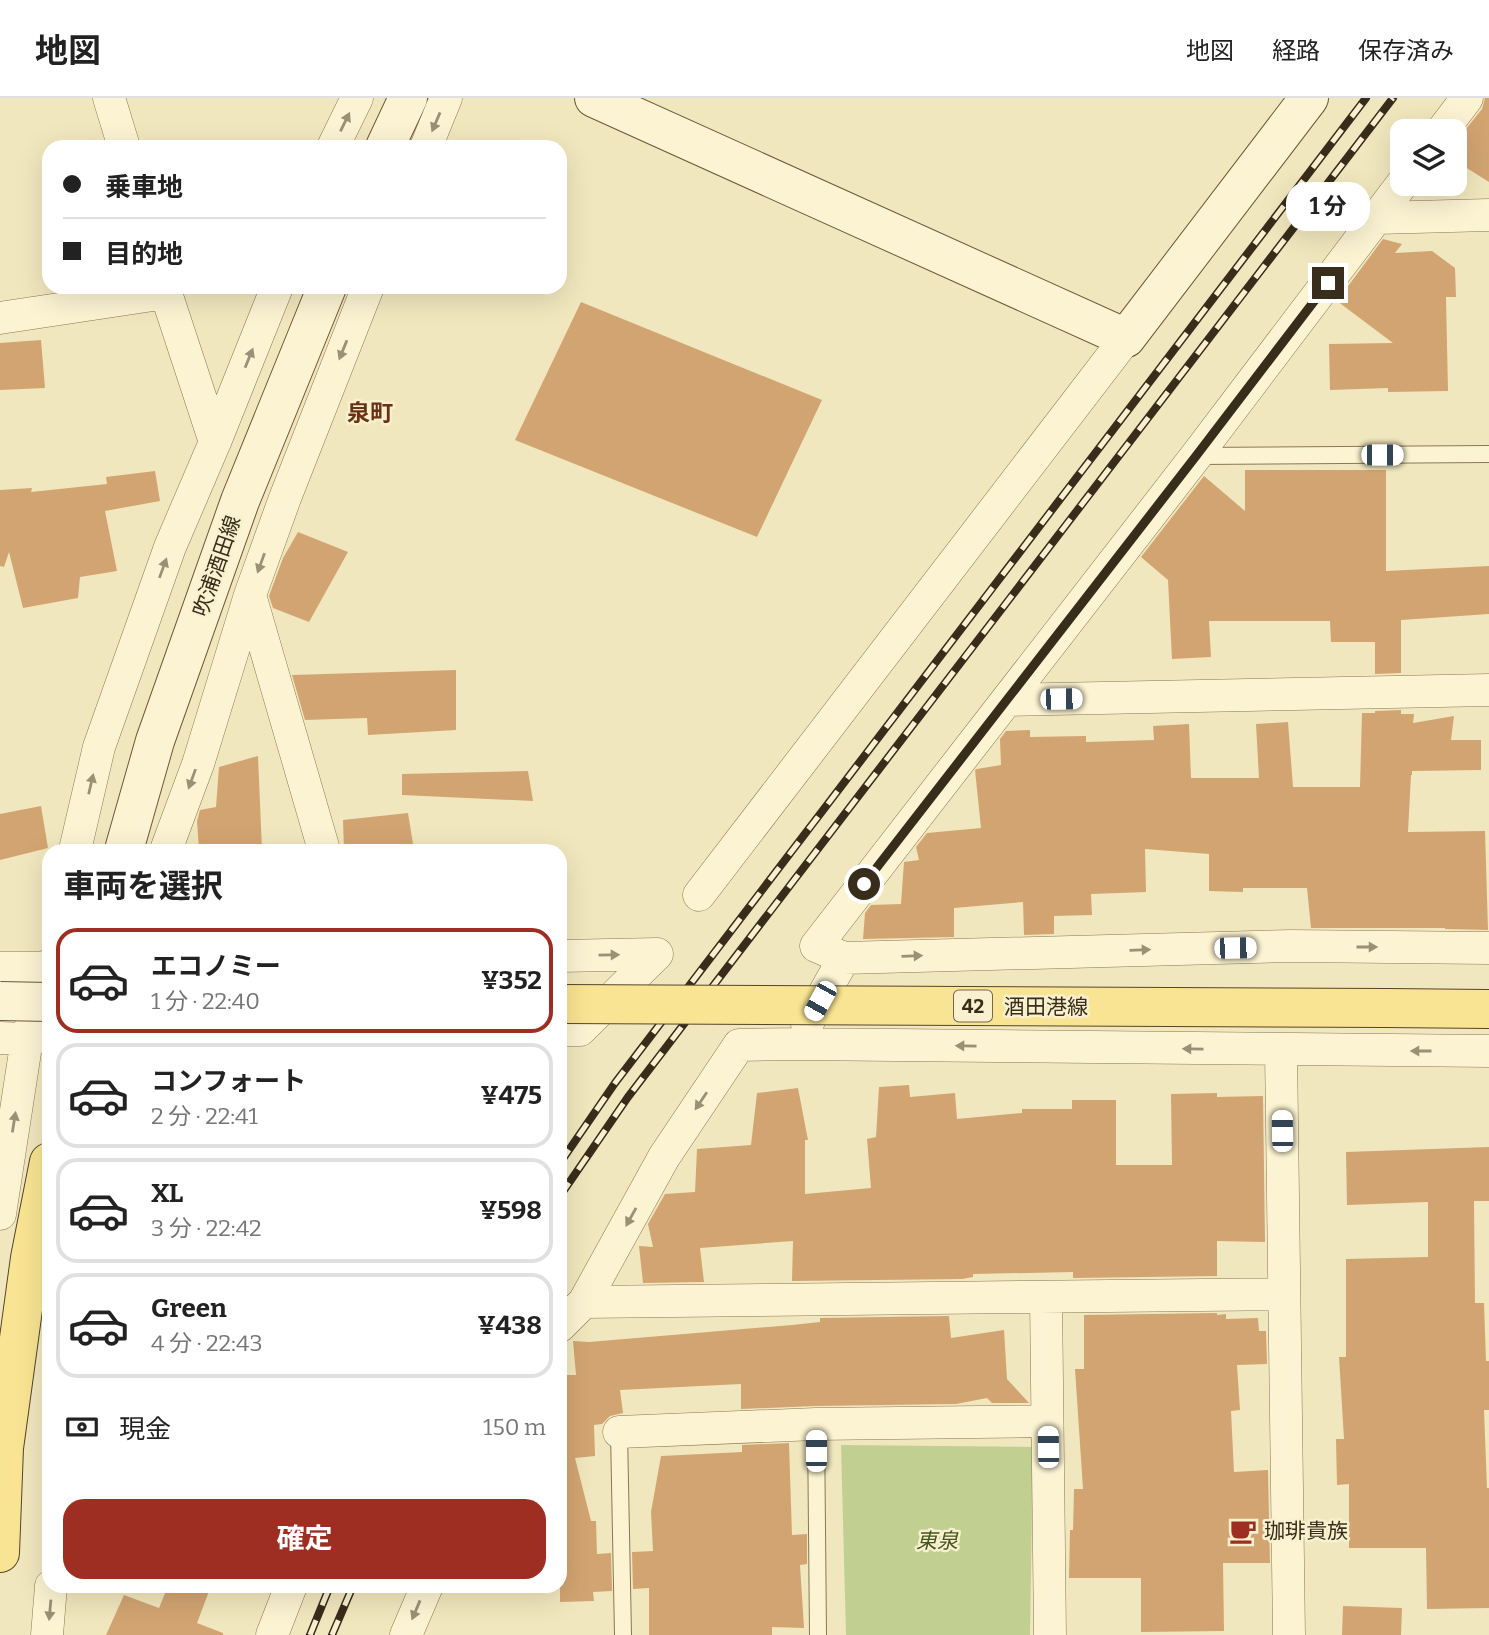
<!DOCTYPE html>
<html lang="ja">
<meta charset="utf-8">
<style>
:root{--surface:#fff;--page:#f6f6f6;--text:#222;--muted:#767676;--line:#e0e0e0;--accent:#9d2e21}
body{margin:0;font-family:Bitter,"Noto Sans JP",serif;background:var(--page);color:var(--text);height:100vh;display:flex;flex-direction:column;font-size:26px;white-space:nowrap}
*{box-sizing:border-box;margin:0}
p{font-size:23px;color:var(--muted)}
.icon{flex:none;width:38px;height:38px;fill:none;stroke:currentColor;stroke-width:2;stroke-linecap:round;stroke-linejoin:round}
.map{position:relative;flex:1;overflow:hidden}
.details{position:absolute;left:42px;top:746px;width:525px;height:749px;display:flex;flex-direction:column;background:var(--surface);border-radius:21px;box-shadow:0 7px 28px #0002}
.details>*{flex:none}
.hud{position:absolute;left:42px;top:42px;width:525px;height:154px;border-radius:21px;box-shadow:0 7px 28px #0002;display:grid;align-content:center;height:154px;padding:0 21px;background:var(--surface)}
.tools{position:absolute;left:1390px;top:21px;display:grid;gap:14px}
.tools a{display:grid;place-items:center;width:77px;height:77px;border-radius:14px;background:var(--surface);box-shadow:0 7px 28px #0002;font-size:35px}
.end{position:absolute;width:32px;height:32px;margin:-16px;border:9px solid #382d1b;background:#fff;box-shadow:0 0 0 4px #fff}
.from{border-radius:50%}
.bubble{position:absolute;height:49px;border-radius:21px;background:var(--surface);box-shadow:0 7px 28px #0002;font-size:23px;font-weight:700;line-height:49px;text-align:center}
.car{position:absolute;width:21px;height:42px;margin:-21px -10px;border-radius:9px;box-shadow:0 0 5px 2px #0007;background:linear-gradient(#fff 24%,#345 0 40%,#fff 0 76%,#345 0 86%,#fff 0)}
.hud b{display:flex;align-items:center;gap:24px;height:66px;font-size:26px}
.hud b+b{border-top:2px solid var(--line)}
.hud i{width:18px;height:18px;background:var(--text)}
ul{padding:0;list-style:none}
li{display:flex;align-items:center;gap:21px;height:105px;margin:0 14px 10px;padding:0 7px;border:4px solid var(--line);border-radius:21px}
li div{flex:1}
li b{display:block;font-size:26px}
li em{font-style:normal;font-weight:700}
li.selected{border-color:var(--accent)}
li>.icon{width:63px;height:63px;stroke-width:1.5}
h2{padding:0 21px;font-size:32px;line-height:84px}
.pay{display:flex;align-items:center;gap:18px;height:77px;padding:0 21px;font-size:26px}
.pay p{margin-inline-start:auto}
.cta{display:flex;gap:14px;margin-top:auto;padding:14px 21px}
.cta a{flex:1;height:80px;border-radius:21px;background:var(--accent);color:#fff;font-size:28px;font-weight:700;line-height:80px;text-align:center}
header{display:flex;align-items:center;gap:42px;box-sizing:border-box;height:98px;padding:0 35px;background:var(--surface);border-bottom:2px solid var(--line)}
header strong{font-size:33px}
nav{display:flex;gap:38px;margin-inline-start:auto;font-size:24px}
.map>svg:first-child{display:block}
.green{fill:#c1cf91}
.building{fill:#d2a471}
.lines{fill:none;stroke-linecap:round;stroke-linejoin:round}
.lane-casing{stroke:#8a7755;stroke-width:18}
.street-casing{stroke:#8a7755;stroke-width:33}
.secondary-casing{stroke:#6c5839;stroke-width:40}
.primary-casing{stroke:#57442a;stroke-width:40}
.lane{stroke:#fbf3d1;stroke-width:16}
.street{stroke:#fbf3d1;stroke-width:32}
.secondary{stroke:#fbf3d1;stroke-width:38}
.primary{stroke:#f8e492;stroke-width:38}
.rail-casing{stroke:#382d1b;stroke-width:8}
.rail{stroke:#f8f0ce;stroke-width:5;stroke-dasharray:16;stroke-linecap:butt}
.secondary-bridge-casing{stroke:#6c5839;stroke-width:40;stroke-linecap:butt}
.primary-bridge-casing{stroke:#57442a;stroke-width:40;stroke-linecap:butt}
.secondary-bridge{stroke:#fbf3d1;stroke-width:38}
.primary-bridge{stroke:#f8e492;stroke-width:38}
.oneway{fill:#9a9076}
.route{stroke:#382d1b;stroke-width:9}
.labels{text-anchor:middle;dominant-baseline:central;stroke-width:5;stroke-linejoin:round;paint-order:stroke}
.shield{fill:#f8f0ce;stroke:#726851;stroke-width:2}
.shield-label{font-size:19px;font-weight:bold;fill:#382d1b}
.street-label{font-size:21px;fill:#382d1b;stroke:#f8f0ce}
.poi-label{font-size:21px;fill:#382d1b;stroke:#f8f0ce;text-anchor:start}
.park-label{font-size:21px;font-style:italic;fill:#425620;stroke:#f8f0ce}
.neighbourhood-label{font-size:23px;font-weight:bold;fill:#683217;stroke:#f8f0ce}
</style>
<header>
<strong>地図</strong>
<nav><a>地図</a><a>経路</a><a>保存済み</a></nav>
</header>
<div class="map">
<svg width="1489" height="1537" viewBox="0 0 1489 1537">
<rect width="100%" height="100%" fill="#f1e7be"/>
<path class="green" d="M841 1347 1033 1349 1030 1537H846Z"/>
<path class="building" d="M1485 0H1489V84L1454 62V46L1482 11Z
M1383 141 1402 146 1395 155 1432 153 1455 170 1456 199H1446L1448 293 1388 294V290L1330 292 1329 246 1393 245 1337 203Z
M581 204 822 302 757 439 515 342Z
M41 242 45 290 0 292V245Z
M1245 372H1386V473L1489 468V516L1401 522V575L1375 576V544H1331L1330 523H1209L1211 559 1172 561 1168 482 1141 459 1204 378 1245 413Z
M155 373 160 403 105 413 117 473 80 479 78 500 23 510 9 454 4 469 0 468V392L32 390 31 394 107 386 106 379Z
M298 434 348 454 309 524 273 510 269 498 283 460Z
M456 572V632L368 637 367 620 305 622 292 577Z
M1401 612V616H1414L1413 625 1454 618 1451 642H1481V672L1412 673V677H1411L1408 734 1485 733 1488 832 1445 831V830H1311L1307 790H1243V794L1209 793V756L1145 751 1146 794 1091 796 1092 817 1054 818V836L1024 837 1023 804 954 810V839L863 841 865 815 871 807 901 806 904 764 919 762 916 749 927 735 981 730 975 672 977 671 1001 667 1000 641 1006 633 1030 632V639L1086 638V644L1154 642 1153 628 1189 626 1191 680H1259L1256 626 1288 624 1293 689H1360L1362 615H1375V613Z
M258 658 262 752H199L197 723 200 712 216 709 219 669Z
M528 673 533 703 402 697V676Z
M41 708 48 750 0 762V716Z
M408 715 414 752H344L343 722Z
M909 987 910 999 955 995 957 1021 1022 1015V1011H1072V1002H1116V1067H1172L1171 996 1217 995V999L1263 998 1265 1144 1217 1143V1178L1073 1180V1174L973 1176V1179L962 1181 792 1183 793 1143 700 1150 704 1184 643 1185 639 1148 653 1149 648 1126 665 1096 695 1094 697 1051 751 1047 757 995 798 990 808 1042H805V1096L871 1090 867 1041 876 1039 879 989Z
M1489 1049V1103H1474L1475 1205H1484L1486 1263H1489V1312H1484L1487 1390H1489V1510L1427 1511 1426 1450H1349V1386L1337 1387 1336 1341H1344L1339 1259H1346V1161L1428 1159V1104L1347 1107 1346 1054Z
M1217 1215V1217L1226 1216V1221L1258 1220 1259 1233H1266L1267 1266 1237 1267 1240 1312 1231 1313 1234 1374 1268 1372 1270 1465H1223L1224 1533 1141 1534V1480H1069L1070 1432H1073L1074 1391H1083L1075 1271H1084V1217Z
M949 1218 951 1240 1004 1232 1007 1281 1029 1305H992L987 1300 956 1306 815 1308 741 1311V1286L620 1292 623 1315 610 1318 602 1326 594 1327 595 1358 575 1360 591 1423H596L597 1456 611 1455 612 1493 593 1494 594 1503 560 1504V1277H576L573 1243 589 1244 792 1227 820 1224V1220Z
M789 1345 792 1437 807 1436V1466L800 1467 804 1530 772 1529V1537H649V1490L633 1491 632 1454 653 1453 651 1414 661 1358 742 1354V1347Z
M168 1488H211L197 1525 223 1535V1537H106L124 1497 159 1510Z
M1343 1508 1402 1510 1401 1537H1342Z"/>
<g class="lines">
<defs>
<path id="lane" d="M1196 358 1489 356
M816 1326 818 1537
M619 1334 623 1537"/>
<path id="street" d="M109 0 124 49
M1442 33 1467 0
M333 49 357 0
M426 49 446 0
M1402 86 1196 358 816 848 844 860 1291 848 1489 850
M1377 120 1489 117
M164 189 215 344
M0 220 166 195
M250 497 324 752
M1008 602 1489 592
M75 752 99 649 170 449 215 344 277 189
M166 752 198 666 250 497 285 400 368 189
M699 797 1126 240
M560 858 657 856
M0 870H49
M807 926 844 860
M560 932H580L657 856
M0 940 27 941 48 938
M1281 952 1289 1537
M0 1116 27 941 49 867
M1046 1199 1050 1537
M584 1204 1284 1196
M560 1228 584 1204 664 1059 739 947 796 946 1489 953
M619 1334 816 1326 1047 1323
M47 1537 51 1488
M272 1537 291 1488
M406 1537 427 1488"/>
<path id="secondary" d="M594 0 1126 240 1309 0
M385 49 408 0
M124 752 155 643 240 403 327 189"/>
<path id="primary" d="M1386 910 1489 911
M0 1455 4 1350 30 1160 49 1064"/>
</defs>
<use href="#lane" class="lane-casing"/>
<use href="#street" class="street-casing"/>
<use href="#secondary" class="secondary-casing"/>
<use href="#primary" class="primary-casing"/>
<use href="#lane" class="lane"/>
<use href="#street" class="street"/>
<use href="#secondary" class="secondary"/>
<use href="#primary" class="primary"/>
<defs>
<path id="rail" d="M560 1065 615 985 1366 0
M560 1098 628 999 1393 0
M310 1537 330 1488
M332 1537 353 1488"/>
</defs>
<use href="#rail" class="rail-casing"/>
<use href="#rail" class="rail"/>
<defs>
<path id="secondary-bridge" d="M0 903 49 904"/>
<path id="primary-bridge" d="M560 906 1386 910"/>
</defs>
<use href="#secondary-bridge" class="secondary-bridge-casing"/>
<use href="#primary-bridge" class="primary-bridge-casing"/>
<use href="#secondary-bridge" class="secondary-bridge"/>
<use href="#primary-bridge" class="primary-bridge"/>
</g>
<defs><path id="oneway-solid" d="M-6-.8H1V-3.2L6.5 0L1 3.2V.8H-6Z" transform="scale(1.75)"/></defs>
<g class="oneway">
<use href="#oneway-solid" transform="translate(345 24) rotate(-64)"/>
<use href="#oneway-solid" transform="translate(436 24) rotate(113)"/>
<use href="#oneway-solid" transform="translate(343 252) rotate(112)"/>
<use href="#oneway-solid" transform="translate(249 260) rotate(-68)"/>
<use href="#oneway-solid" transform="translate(261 465) rotate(110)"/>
<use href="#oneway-solid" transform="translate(163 470) rotate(-70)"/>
<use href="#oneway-solid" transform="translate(192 681) rotate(110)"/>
<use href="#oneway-solid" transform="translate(91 686) rotate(-77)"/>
<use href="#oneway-solid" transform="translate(1367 849)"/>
<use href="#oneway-solid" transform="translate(1140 852) rotate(-2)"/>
<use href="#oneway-solid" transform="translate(609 857) rotate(-1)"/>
<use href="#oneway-solid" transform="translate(912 858) rotate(-2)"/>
<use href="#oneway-solid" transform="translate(966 948) rotate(-179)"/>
<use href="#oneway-solid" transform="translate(1193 951) rotate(-179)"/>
<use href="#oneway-solid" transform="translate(1421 953) rotate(-180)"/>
<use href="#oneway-solid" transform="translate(701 1003) rotate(124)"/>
<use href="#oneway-solid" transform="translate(14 1024) rotate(-81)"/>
<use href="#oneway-solid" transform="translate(631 1119) rotate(119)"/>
<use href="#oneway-solid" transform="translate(50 1512) rotate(95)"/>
<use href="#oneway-solid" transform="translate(416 1512) rotate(113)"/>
</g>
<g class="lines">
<path class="route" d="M864 786 1196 358 1328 185"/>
</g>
<defs>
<symbol id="cafe-bare" viewBox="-9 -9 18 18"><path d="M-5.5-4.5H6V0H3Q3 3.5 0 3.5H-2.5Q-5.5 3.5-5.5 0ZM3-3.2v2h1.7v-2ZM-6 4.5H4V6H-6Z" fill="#9d2e21" stroke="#f8f0ce" stroke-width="2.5" paint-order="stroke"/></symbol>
</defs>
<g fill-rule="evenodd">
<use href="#cafe-bare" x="1224" y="1414" width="38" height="38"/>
</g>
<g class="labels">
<rect class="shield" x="954" y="892.5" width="38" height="31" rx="5"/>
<g class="shield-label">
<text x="973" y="908">42</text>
</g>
<g class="street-label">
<text transform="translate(217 468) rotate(-71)">吹浦酒田線</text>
<text x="1046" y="909">酒田港線</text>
</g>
<g class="poi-label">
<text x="1264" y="1433">珈琲貴族</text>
</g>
<g class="park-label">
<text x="937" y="1443">東泉</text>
</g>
<g class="neighbourhood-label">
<text x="370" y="315">泉町</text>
</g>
</g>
</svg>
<div class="tools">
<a><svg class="icon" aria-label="layers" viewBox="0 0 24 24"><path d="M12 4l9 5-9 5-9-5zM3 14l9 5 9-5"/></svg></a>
</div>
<i class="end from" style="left:864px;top:786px"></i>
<i class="end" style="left:1328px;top:185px"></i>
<div class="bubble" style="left:1286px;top:84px;width:84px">1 分</div>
<i class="car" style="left:1382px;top:357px;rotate:90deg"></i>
<i class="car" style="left:1061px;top:601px;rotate:89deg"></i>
<i class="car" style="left:1235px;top:850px;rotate:89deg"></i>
<i class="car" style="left:820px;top:903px;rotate:209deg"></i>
<i class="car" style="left:1282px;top:1033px;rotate:359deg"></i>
<i class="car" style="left:1048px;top:1349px;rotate:359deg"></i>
<i class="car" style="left:816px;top:1353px;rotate:0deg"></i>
<div class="hud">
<b><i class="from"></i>乗車地</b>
<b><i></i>目的地</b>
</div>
<section class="details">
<h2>車両を選択</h2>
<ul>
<li class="selected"><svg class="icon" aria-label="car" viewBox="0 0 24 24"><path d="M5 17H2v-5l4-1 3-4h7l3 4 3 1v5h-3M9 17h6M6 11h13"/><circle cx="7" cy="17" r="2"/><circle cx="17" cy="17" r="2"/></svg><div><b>エコノミー</b><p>1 分 · 22:40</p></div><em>¥352</em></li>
<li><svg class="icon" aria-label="car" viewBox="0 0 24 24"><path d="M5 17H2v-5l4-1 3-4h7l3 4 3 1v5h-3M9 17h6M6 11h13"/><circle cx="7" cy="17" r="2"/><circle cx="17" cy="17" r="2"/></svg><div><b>コンフォート</b><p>2 分 · 22:41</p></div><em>¥475</em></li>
<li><svg class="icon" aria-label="car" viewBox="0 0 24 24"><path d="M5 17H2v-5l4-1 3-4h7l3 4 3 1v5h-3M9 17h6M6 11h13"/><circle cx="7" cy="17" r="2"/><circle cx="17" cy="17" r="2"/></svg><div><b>XL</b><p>3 分 · 22:42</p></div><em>¥598</em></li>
<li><svg class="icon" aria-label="car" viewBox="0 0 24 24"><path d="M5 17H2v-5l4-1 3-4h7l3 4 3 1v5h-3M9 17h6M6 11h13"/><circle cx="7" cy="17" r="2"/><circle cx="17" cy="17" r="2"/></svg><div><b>Green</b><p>4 分 · 22:43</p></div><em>¥438</em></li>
</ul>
<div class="pay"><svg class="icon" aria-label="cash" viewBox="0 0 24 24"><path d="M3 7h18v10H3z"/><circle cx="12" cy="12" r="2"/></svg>現金<p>150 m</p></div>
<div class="cta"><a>確定</a></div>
</section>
</div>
